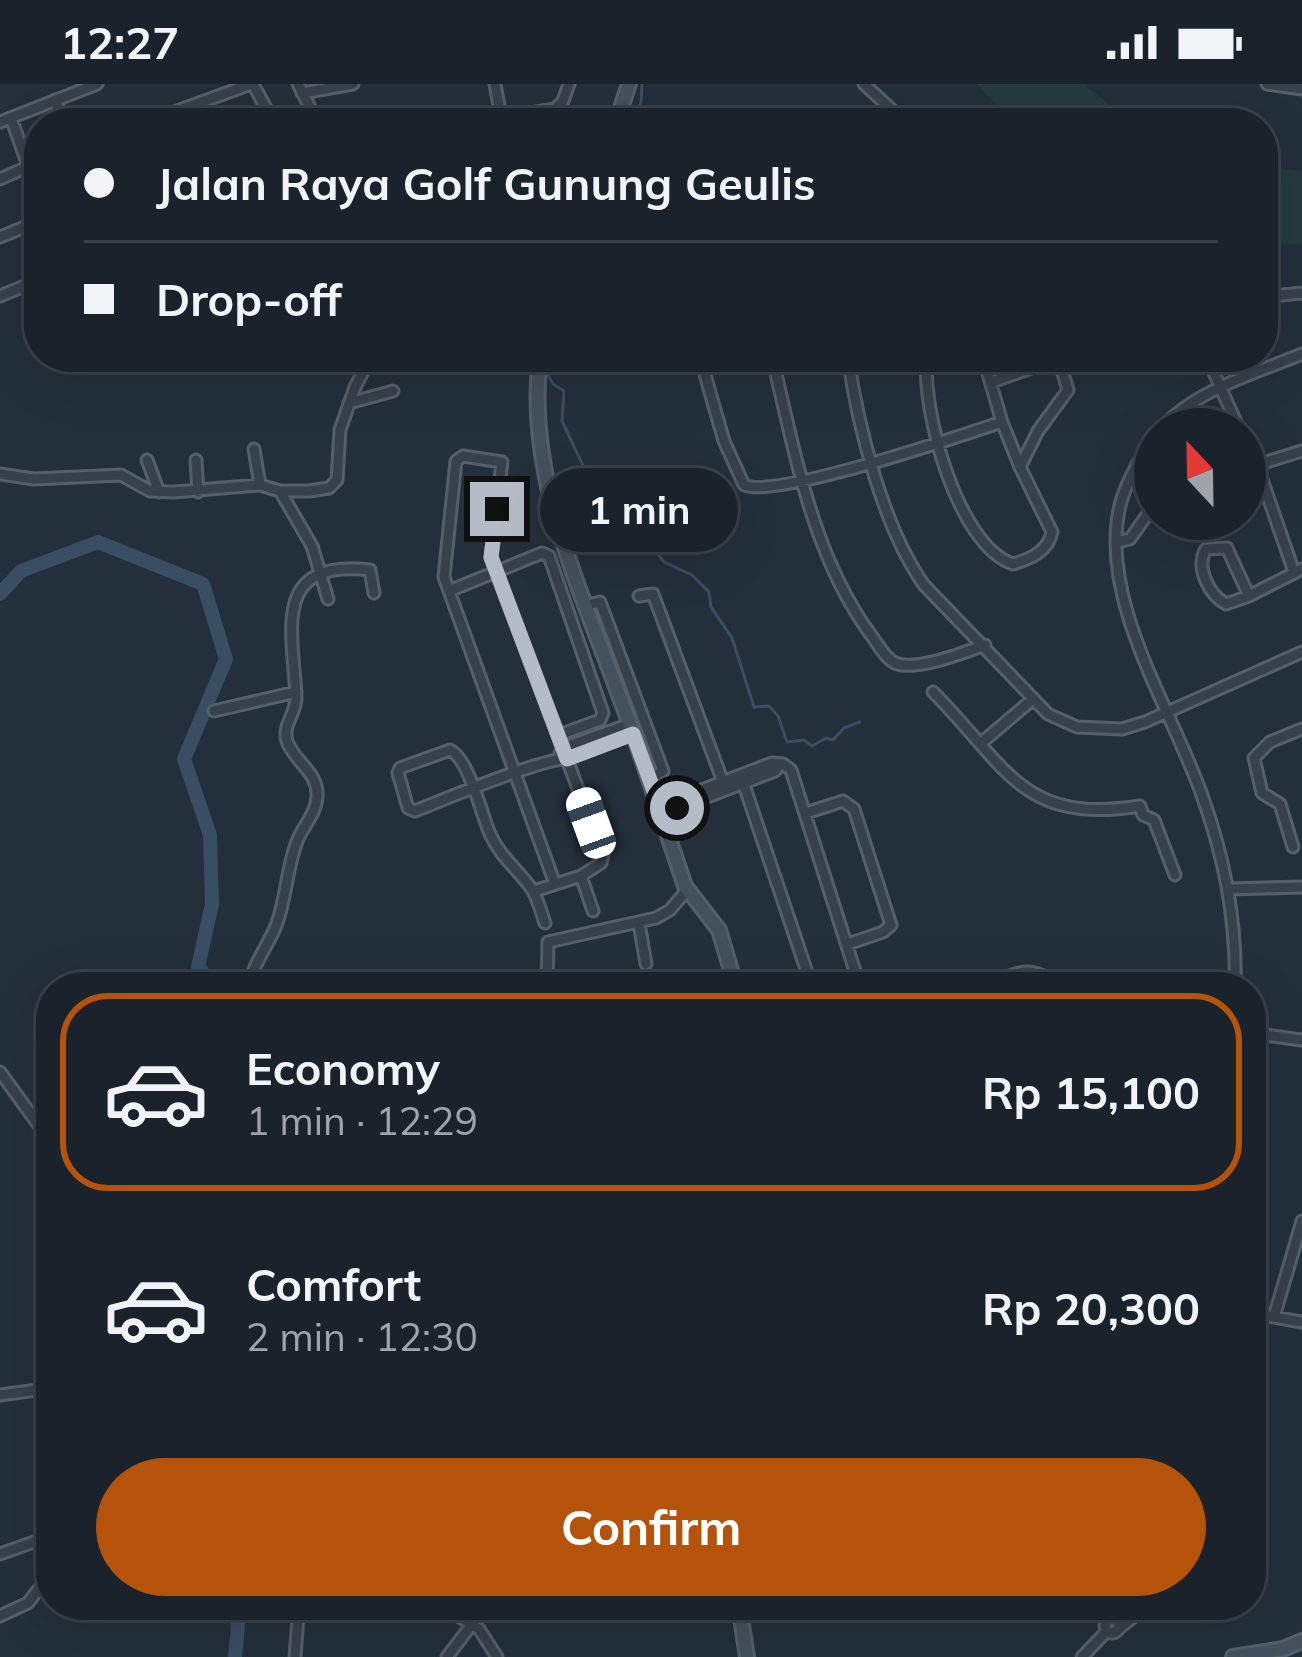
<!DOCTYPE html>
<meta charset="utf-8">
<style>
:root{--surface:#1a232c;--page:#272f38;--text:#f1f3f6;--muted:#9fa4a9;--line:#384048;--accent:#b45309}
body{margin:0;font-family:Mulish,sans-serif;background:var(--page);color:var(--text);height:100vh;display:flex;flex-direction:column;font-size:45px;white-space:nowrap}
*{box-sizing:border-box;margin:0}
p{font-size:39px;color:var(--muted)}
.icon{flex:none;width:66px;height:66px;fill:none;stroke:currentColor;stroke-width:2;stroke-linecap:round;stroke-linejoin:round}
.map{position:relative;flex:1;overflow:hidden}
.sheet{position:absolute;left:36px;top:888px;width:1230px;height:648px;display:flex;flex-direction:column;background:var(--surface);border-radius:48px;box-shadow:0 12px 48px #0002,0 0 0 3px var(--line)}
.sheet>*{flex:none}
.top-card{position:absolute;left:24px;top:24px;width:1254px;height:264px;border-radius:48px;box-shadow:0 12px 48px #0002,0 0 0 3px var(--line);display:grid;align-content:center;height:264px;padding:0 60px;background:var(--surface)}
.needle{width:78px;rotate:338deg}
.controls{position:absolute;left:1134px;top:324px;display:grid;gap:24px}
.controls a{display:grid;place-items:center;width:132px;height:132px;border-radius:50%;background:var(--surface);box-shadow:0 12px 48px #0002,0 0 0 3px var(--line);font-size:60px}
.end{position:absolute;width:54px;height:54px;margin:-27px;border:15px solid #b3bcc7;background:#111;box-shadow:0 0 0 6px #111}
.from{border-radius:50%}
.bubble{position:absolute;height:84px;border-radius:42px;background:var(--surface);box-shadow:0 12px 48px #0002,0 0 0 3px var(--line);font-size:39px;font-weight:700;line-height:84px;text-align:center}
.car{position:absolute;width:36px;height:72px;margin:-36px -18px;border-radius:15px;box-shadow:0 0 9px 3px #0007;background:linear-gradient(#fff 24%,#345 0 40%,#fff 0 76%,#345 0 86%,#fff 0)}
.top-card b{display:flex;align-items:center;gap:42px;height:114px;font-size:45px}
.top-card b+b{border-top:3px solid var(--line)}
.top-card i{width:30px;height:30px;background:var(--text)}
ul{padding:21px 0 0;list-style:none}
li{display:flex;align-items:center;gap:36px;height:198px;margin:0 24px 18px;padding:0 36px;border:6px solid transparent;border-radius:48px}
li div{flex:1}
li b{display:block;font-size:45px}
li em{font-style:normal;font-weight:700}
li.active{border-color:var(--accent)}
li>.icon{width:108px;height:108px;stroke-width:1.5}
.button{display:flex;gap:24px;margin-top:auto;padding:24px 60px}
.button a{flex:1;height:138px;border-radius:72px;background:var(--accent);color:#fff;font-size:48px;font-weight:700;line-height:138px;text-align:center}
.status{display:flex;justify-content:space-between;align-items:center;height:84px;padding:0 60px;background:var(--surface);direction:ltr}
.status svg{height:33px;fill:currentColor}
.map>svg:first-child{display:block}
.green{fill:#253b3c}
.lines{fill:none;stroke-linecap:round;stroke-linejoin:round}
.stream{stroke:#394e63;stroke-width:3}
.river{stroke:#394e63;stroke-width:14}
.street-casing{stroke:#555f69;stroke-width:15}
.secondary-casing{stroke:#555f69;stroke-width:18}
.street{stroke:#37414b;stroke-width:9}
.secondary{stroke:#45505e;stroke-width:12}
.route{stroke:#b3bcc7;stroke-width:15}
</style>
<div class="status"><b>12:27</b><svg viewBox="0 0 49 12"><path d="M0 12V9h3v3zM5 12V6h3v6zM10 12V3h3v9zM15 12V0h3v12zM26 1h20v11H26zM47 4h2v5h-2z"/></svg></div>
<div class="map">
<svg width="1302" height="1573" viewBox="0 0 1302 1573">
<rect width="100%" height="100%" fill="#232f3b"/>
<path class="green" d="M977 0H1084L1133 39H1012Z
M1263 82 1302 87V160L1263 159Z"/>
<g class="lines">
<path class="stream" d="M633 39 641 18 642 0
M555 273 546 288 553 300 564 307 562 337 592 401 624 424 653 422 661 429 660 440 650 460 664 478 692 491 709 508 711 523 732 554 754 623 769 622 778 632 787 658 804 656 812 662 826 654 833 656 844 644 860 638"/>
<path class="river" d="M0 510 21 487 98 458 203 500 226 575 184 675 210 751 212 820 198 883 202 887 200 903
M235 1573 240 1521"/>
<defs>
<path id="street" d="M253 0 274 39
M298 0 318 39
M495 0 501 33
M864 0 906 39
M1267 0 1302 5
M302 9 353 0
M55 16 64 39
M11 34 39 112
M0 38 97 0
M144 39 251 0
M465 39 555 25 563 17 569 0
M0 95 27 83
M0 153 39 137
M0 212 39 196
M1263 213 1302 209
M700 273 724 357 744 401C775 415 960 352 1002 338L1020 383 1038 347 1068 306 1061 283 1048 278 992 298
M772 273C795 368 812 471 871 551 878 560 885 574 895 579 916 588 965 568 985 561
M848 273C858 343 883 443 924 501L1048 630 1077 643 1122 645 1145 638 1302 568
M927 273C921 326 958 462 1013 480 1030 475 1048 468 1052 448L1020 383
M983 273 1002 338
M1207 273 1239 345
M349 319 393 307
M1161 345C1195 306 1256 289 1302 270
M1155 352C1140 374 1124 400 1119 426 1100 520 1173 627 1203 714 1225 776 1237 837 1235 903
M1245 358 1257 381 1294 488
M254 365 260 401
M147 376 159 408
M196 376 198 408
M1257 381 1302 367
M0 390 34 395 121 391 150 407 174 408 260 401 280 407H309L329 404 337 396 340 346 355 303 371 273
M280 407 312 462 328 515
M1117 458 1130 455 1152 424 1155 413
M449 507 542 469 549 472 603 629 600 636 559 651
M639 512 653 510 726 706
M1249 512 1226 520C1209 511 1195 483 1206 465L1227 464 1249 512 1302 485
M585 522 600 518 663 687 650 695
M933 608C1007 682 1021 741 1140 722L1143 731 1154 736 1175 791
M214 627 296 608
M980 660 1033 615
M560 669 563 664 630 640
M741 692 812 903
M699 707 772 679 783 680 791 686 860 903
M702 715 775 687 780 680
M669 724 690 710
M661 726 692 718
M806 729 843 717 854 725 891 841 883 848 848 860
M1293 763 1280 720 1262 709 1254 674 1270 658 1302 645
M581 792 593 827
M1229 805 1302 803
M534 807 581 792 601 779 603 771 491 474 502 378 463 372 456 377 444 493 555 800
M545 839C541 828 538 814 531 804 517 785 500 772 490 750 481 729 469 675 450 666L400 684 398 689 408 724 415 727C443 716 545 673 567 675L633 650
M639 839 646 880
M249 903C253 880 266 865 275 844 287 816 286 783 298 755 304 741 316 729 317 713 319 688 294 678 287 657 282 641 296 630 296 614 294 552 268 474 370 486L374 509
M547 903 548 858 656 834 670 826 687 806
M920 903 928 894C944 897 961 901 977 900 1016 897 1022 873 1061 903
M1251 949 1302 956
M0 988 51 1058
M1251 1229 1302 1238
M1274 1233 1302 1137
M0 1311 51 1304
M0 1470 51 1452
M399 1521 455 1530 479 1545 497 1573
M1096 1521 1106 1538
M0 1532 28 1519 44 1498
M1105 1542a7 7 0 1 1 14 0a7 7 0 1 1-14 0Z
M1116 1547 1148 1521
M295 1573 299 1521
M447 1573 472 1540
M1082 1573 1107 1547"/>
<path id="secondary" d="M616 39 629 0
M540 273C525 389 580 504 619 611 643 674 663 738 685 802L719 846 736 903
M739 1521 747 1573
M1233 1573 1283 1565 1302 1557"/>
</defs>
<use href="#street" class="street-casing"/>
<use href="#secondary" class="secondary-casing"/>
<use href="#street" class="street"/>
<use href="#secondary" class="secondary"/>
</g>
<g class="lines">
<path class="route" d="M497 425 491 473 567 675 633 650 661 726 677 724"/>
</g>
</svg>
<div class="controls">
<a><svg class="needle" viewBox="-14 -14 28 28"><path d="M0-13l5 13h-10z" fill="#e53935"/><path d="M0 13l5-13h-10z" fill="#9fa4a9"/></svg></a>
</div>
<i class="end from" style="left:677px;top:724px"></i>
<i class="end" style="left:497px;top:425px"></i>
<div class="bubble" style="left:540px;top:384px;width:198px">1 min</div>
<i class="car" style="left:591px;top:739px;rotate:340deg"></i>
<div class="top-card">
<b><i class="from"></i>Jalan Raya Golf Gunung Geulis</b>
<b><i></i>Drop-off</b>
</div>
<section class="sheet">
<ul>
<li class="active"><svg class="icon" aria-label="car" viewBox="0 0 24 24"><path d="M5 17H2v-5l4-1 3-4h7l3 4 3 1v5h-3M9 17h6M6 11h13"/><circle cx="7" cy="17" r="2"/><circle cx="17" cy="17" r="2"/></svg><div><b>Economy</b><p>1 min · 12:29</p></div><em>Rp 15,100</em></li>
<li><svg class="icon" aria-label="car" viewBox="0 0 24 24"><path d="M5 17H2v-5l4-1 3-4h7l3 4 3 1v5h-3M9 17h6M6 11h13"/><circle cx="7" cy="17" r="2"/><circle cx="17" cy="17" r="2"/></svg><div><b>Comfort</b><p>2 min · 12:30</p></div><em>Rp 20,300</em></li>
</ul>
<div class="button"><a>Confirm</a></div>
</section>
</div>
